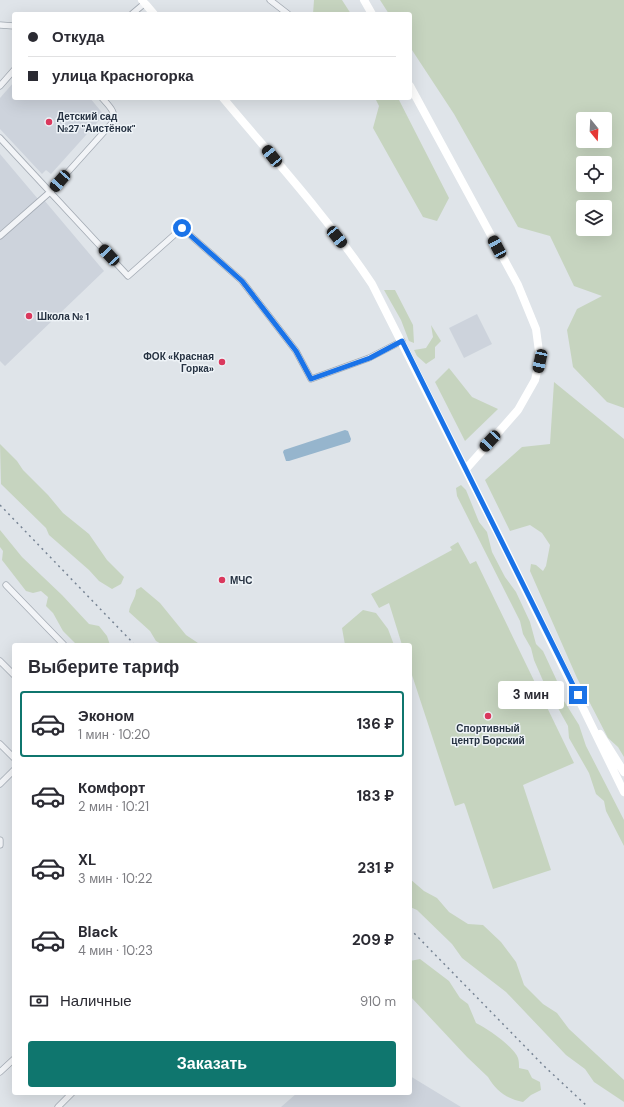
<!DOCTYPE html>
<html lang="ru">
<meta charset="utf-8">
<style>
:root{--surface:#fff;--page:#f2f2f3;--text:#2b2b33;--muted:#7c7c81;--line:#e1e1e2;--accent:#0f766e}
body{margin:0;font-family:"DM Sans",sans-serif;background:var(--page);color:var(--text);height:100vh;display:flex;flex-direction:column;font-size:15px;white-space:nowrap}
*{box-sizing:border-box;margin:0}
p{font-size:13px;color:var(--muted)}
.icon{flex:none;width:22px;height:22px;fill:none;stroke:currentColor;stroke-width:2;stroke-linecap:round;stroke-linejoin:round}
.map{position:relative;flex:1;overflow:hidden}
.details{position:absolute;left:12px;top:643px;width:400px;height:452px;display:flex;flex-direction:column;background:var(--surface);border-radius:4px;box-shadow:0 4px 16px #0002}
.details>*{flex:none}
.top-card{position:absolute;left:12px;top:12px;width:400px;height:88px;border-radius:4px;box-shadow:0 4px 16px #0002;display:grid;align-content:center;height:88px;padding:0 16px;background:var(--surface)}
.needle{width:26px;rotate:162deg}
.controls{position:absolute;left:576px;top:112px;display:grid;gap:8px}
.controls a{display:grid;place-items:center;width:36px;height:36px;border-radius:4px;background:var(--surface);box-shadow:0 4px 16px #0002;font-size:20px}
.end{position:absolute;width:18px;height:18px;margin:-9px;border:5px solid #1a73e8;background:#fff;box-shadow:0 0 0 2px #fff}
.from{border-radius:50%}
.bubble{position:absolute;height:28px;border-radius:4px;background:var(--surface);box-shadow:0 4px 16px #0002;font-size:13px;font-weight:700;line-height:28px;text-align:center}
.car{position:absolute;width:12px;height:24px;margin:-12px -6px;border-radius:5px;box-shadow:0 0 3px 1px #0007;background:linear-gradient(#222 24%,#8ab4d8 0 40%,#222 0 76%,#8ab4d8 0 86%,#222 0)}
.top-card b{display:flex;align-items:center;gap:14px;height:38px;font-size:15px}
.top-card b+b{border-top:1px solid var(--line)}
.top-card i{width:10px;height:10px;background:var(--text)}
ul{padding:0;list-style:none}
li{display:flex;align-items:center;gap:12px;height:66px;margin:0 8px 6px;padding:0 8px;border:2px solid transparent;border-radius:4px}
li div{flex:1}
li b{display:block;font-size:15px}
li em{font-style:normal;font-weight:700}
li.on{border-color:var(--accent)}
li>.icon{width:36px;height:36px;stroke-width:1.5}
h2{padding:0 16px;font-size:18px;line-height:48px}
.pay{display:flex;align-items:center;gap:10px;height:44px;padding:0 16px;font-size:15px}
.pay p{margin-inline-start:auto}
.primary-button{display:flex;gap:8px;margin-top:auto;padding:8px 16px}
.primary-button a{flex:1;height:46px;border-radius:4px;background:var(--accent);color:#fff;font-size:16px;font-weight:700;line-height:46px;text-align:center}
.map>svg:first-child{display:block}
.built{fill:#cdd3dc}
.green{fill:#c6d4bf;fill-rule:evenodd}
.water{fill:#96b5cd}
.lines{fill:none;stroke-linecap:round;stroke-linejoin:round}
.minor-casing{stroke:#a4abb4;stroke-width:7}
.minor{stroke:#f2f4f7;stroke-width:5.5}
.secondary{stroke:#fff;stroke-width:8}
.rail{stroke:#778494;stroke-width:1.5;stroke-dasharray:2 4;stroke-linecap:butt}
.route{stroke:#1a73e8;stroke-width:5}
.poi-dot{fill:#da385d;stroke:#eef3f7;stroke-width:1.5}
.labels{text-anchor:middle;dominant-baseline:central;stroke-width:3;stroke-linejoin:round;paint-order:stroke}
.poi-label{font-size:10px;font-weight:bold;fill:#263242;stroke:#eef3f7;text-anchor:start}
</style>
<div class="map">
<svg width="624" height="1107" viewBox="0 0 624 1107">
<rect width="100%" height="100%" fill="#dfe4e9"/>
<path class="built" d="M14 82V98H90L104 115 51 174 46 170 42 174 0 129V98Z
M0 154 38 199 0 232Z
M44 200 104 271 5 366 0 361V238Z
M477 314 492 344 464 358 449 328Z
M410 1076 461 1107H281L297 1093H410Z"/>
<path class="green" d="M314 0H342L351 14H313Z
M380 0H624V408L607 402 573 367 567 330 577 309 602 296 574 286 550 236 518 227 454 114 410 47V14H389ZM583 119H605V141H583ZM583 163H605V185H583ZM583 207H605V229H583Z
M375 98H398L449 198 437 221 423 217 373 128 379 106Z
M395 290 413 325 414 343 409 341 401 320 384 290Z
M431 325 441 341 435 347V358L426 364 417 356 414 350 426 348 433 337Z
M449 368 472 397 498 409 465 441 435 382Z
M554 382 624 439V757L618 747 608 738 577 678 530 571 531 564 536 565 543 571 546 566 550 545 542 533 530 525 510 531 485 480 522 447 550 444Z
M0 444 17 461 23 470 48 495 63 513 89 534 107 560 124 577 121 584 112 589 99 581 89 570 49 535 46 528 1 484Z
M461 485 466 490 479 522 487 532 492 552 505 577 516 592 530 622 536 644 543 651 557 681 564 701 579 725 586 746 624 820V846L606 811 604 801 596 794 589 773 569 738 568 726 544 683 534 660 531 648 523 634 520 621 457 496 456 488Z
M0 530 22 557 62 595 89 624 99 626 107 636 110 645H77L63 631 53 613 46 606 48 597 41 591 33 593 26 591 2 560 3 551 0 547Z
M458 542 470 564 476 561 574 763 523 785 551 870 493 889 465 805 464 803 455 806 410 669V645H402L389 603 379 608 371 594 452 550 450 547Z
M141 587 160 603 186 635 201 645H163L156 641 150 631 129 612C130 603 136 599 136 590Z
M363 610 376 613 388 629 394 645H345L342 628Z
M410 879 424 891 437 898 449 912 468 924 483 925 501 942 516 962 524 985 543 1004 557 1013 569 1029 624 1080V1102L594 1082 585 1069 566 1055 506 992 462 958 452 944 417 910 410 907Z
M420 959 449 981 460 998 468 1004 476 1023C487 1028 514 1047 518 1058 519 1061 519 1065 519 1068L528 1070 532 1078 540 1082 541 1090 531 1095 523 1102C507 1099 496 1091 488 1077L467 1057 410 996V961Z"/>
<path class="water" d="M345 430 348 431 351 439 350 442 289 461H286L283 452 284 450Z"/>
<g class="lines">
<defs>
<path id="minor" d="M270 0 288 14
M132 14 145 3
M0 25 14 26
M0 86 14 70
M0 138 128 276 182 228 242 281 296 351 311 379 369 358 402 341
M0 236 50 192 112 123C118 113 108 105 102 98
M6 585 64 645
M0 661 14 675
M0 744 14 758
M0 784 14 770
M0 840V845
M0 1072 14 1059
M58 1107 72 1093"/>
</defs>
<use href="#minor" class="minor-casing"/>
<use href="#minor" class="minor"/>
<path class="secondary" d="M142 0 154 14
M364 0 372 14
M410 86 518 285 536 329 540 359 535 380 518 410 466 469
M223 98C274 159 328 218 372 284L501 540 624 792
M600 734 624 772"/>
<path class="rail" d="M0 505 135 645
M410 929 544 1066 588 1107"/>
</g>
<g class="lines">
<path class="route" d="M182 228 242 281 296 351 311 379 370 358 402 341 578 695"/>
</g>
<g class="poi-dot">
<circle cx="49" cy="122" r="4"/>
<circle cx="29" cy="316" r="4"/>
<circle cx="222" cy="362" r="4"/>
<circle cx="222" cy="580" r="4"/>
<circle cx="488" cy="716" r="4"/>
</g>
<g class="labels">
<g class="poi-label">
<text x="57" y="116">Детский сад<tspan x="57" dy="12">№27 "Аистёнок"</tspan></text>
<text x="37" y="316">Школа № 1</text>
<text x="214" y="356" text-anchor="end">ФОК «Красная<tspan x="214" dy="12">Горка»</tspan></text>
<text x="230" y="580">МЧС</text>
<text x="488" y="728" text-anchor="middle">Спортивный<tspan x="488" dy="12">центр Борский</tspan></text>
</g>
</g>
</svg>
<div class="controls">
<a><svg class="needle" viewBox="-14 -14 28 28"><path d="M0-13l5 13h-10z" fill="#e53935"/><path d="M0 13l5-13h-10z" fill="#7c7c81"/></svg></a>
<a><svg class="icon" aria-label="locate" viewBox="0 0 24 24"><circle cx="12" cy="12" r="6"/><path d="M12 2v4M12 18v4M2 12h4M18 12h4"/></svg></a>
<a><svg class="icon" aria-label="layers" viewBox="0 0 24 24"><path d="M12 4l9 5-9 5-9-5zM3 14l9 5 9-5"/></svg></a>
</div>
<i class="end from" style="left:182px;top:228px"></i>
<i class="end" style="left:578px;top:695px"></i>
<div class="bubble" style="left:498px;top:681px;width:66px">3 мин</div>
<i class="car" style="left:272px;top:156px;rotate:321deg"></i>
<i class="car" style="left:60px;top:181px;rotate:221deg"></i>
<i class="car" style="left:337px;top:237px;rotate:141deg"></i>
<i class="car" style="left:497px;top:247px;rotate:332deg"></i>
<i class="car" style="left:109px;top:255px;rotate:317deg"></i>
<i class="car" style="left:540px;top:361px;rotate:192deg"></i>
<i class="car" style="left:490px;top:441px;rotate:223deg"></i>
<div class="top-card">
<b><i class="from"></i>Откуда</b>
<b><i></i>улица Красногорка</b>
</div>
<section class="details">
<h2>Выберите тариф</h2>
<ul>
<li class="on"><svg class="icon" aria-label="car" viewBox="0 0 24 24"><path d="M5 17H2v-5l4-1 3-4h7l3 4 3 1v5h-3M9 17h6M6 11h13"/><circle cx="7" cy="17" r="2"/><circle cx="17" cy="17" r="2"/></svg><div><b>Эконом</b><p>1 мин · 10:20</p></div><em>136 ₽</em></li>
<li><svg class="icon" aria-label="car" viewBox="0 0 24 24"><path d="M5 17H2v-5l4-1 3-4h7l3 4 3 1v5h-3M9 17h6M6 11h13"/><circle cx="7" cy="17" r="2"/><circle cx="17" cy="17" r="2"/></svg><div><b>Комфорт</b><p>2 мин · 10:21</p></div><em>183 ₽</em></li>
<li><svg class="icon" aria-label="car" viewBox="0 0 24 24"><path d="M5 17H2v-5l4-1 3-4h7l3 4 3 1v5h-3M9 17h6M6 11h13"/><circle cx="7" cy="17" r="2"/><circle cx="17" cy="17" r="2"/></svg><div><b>XL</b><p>3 мин · 10:22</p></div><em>231 ₽</em></li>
<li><svg class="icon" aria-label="car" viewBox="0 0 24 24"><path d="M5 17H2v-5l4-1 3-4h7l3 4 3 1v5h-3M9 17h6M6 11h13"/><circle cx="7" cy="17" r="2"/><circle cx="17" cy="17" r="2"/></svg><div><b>Black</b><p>4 мин · 10:23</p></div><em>209 ₽</em></li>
</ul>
<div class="pay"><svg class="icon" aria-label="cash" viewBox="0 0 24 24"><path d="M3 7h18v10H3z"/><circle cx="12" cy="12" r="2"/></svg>Наличные<p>910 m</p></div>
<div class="primary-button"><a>Заказать</a></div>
</section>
</div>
